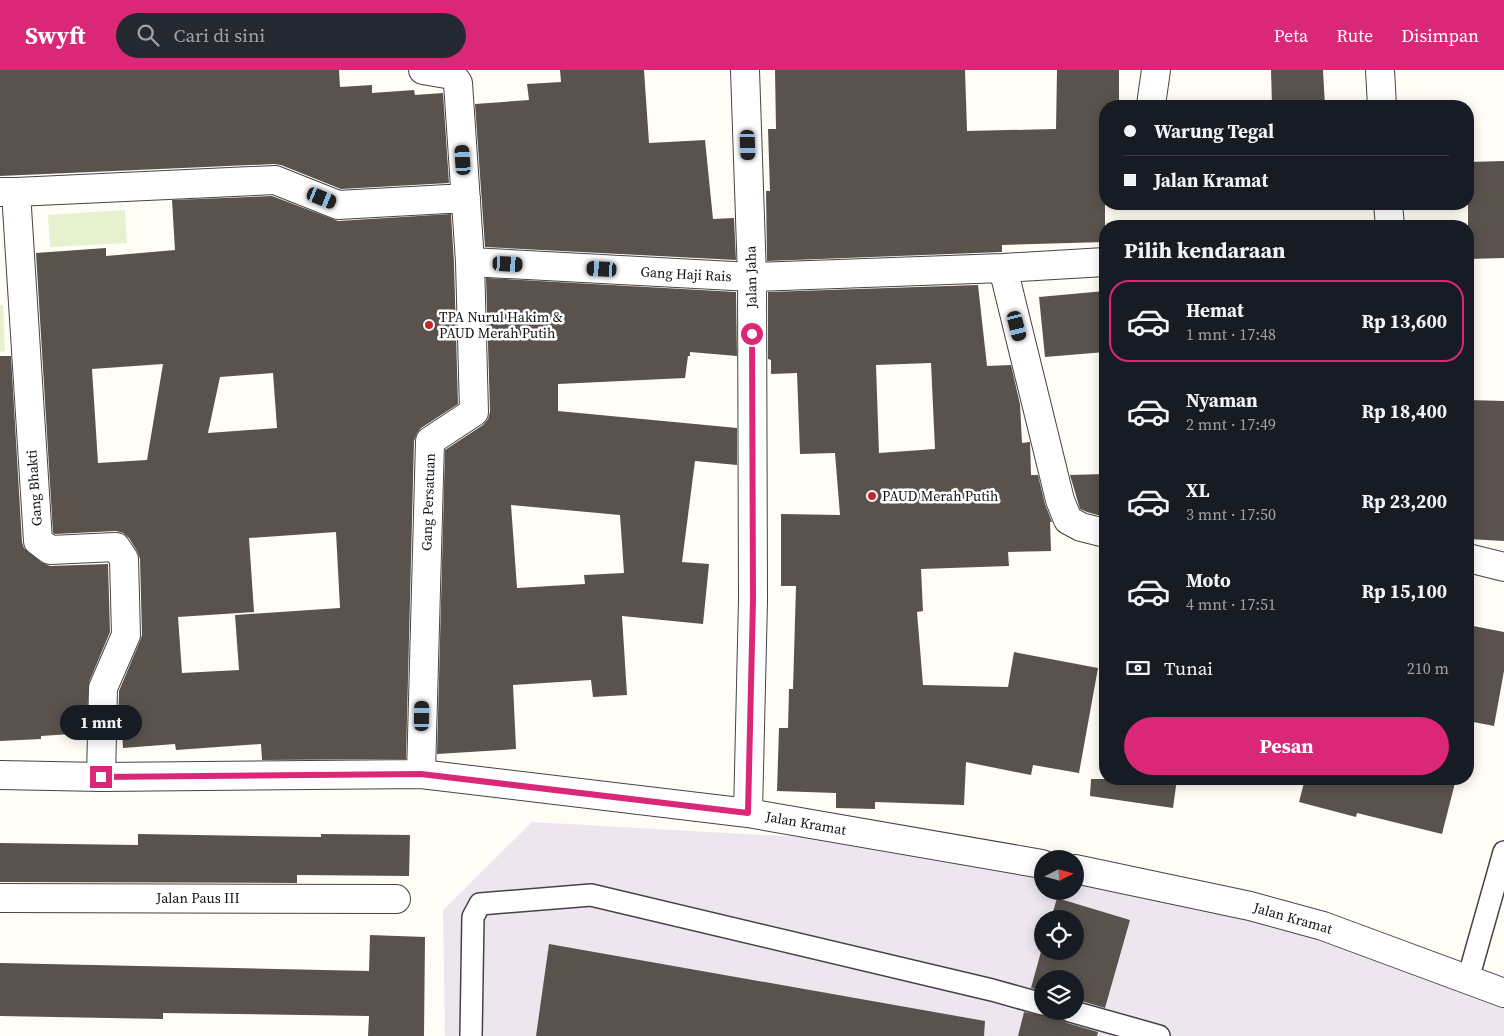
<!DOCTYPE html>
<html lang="id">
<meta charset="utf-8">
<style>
:root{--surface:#171b24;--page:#242831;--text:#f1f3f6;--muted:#9ea1a6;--line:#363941;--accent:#db2777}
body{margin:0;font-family:"Source Serif 4",serif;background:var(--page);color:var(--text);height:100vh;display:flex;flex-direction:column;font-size:19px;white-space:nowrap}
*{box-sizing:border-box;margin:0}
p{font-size:16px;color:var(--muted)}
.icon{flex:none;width:28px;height:28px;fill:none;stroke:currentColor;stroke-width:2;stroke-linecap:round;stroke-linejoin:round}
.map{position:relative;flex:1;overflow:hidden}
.sheet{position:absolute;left:1099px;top:150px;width:375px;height:565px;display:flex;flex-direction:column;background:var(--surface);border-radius:20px;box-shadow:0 2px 12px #0003}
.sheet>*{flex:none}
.hud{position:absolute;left:1099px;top:30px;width:375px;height:110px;border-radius:20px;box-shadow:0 2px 12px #0003;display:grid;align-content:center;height:110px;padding:0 25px;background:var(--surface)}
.needle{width:32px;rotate:84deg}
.buttons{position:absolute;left:1034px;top:780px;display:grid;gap:10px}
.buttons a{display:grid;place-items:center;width:50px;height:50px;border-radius:50%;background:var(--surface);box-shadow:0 2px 12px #0003;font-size:25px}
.end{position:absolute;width:22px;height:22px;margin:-11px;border:6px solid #db2777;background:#fff;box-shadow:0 0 0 2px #fff}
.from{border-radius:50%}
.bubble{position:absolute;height:35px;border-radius:18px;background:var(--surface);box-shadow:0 2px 12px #0003;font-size:16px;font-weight:700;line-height:35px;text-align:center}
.car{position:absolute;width:15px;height:30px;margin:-15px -8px;border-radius:6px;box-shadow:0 0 4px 1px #0007;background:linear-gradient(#222 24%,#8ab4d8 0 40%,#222 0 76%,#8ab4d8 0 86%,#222 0)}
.hud b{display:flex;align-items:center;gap:18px;height:48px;font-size:19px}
.hud b+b{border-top:1px solid var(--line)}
.hud i{width:12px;height:12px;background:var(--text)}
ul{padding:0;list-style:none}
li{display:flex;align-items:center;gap:15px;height:82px;margin:0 10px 8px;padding:0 15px;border:2px solid transparent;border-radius:20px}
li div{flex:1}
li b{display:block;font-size:19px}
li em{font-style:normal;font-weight:700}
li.active{border-color:var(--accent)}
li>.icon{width:45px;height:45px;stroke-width:1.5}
h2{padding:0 25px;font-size:22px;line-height:60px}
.pay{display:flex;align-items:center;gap:12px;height:55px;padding:0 25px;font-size:19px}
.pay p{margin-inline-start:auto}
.cta{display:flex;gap:10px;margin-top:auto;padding:10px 25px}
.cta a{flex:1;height:58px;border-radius:30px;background:var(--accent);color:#fff;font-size:20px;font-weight:700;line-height:58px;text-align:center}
header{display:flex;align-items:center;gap:30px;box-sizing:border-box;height:70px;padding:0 25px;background:var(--accent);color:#fff}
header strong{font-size:24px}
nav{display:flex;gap:28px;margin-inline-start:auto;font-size:18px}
.search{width:350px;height:45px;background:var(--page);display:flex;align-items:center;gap:12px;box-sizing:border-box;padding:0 18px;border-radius:28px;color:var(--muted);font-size:19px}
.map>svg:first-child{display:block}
.industrial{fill:#eee6ef;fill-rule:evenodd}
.pitch{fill:#e6f2cf}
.building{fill:#5a524d;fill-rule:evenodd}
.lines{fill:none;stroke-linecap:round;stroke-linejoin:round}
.service-casing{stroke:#444;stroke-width:24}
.minor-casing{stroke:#444;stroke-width:30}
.service{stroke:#fff;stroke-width:21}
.minor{stroke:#fff;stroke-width:28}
.route{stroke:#db2777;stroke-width:6}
.poi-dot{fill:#c4262e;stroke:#fff;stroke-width:2}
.labels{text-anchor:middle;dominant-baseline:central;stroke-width:5;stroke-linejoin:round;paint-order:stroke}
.street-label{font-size:14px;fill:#111;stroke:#fff}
.poi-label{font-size:14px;fill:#111;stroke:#fff;text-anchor:start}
</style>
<header>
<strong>Swyft</strong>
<div class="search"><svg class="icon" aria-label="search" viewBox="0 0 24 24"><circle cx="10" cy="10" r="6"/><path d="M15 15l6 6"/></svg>Cari di sini</div>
<nav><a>Peta</a><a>Rute</a><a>Disimpan</a></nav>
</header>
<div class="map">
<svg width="1504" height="966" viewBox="0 0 1504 966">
<rect width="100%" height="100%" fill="#fffdf5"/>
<path class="industrial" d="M532 752 892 772 1042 798V821H1075V803L1202 825 1504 936V966H445L443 840ZM1042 849H1075V881H1042ZM1042 909H1075V941H1042Z"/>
<path class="pitch" d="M125 140 127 173 50 177 48 145Z
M0 235H3L5 281 0 282Z"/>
<path class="building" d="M0 0H339L340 17 372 15V23L414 20 415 25 443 23 449 113 341 119 281 95 274 94 0 106Z
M560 0H644L649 73 705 70 713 149 734 148 736 190 485 177 475 34 529 30 527 14 561 12Z
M775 0H965L967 61 1056 59 1057 0H1119V36H1105V172L1002 175V182L767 191 766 121H770L768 59H776Z
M1271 0H1323L1325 36H1272Z
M1504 91V188L1468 189V92Z
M272 126 338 151 451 144 454 193 458 334 421 358 417 363 414 371 406 689 262 690 261 674 176 680 175 674 123 678 122 660 118 661 119 621 140 571 142 565 140 489 137 481 129 468 123 463 116 461 55 464 53 463 36 183 106 178V186L175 180 172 130ZM163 294 147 390 98 393 92 299ZM273 303 277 358 208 363 220 307ZM336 462 340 538 235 545 239 600 182 603 178 547 254 542 249 468Z
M486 208 736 222 737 286 690 282V286H688L685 308 558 314V341L737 358V395L695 391 682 492 709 494 703 554 622 546 627 625 593 627 591 610 513 615 516 679 437 684 445 380 483 355 488 349 490 342ZM511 435 620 445 624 503 584 505 585 514 517 518Z
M978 215 987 296 1011 295 1020 334 1022 373 1030 372 1031 405H1038L1045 434 1052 452H1050L1051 481 1008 482 1009 496 921 499 923 541 917 542 923 615 1008 617 1014 582 1098 598 1079 703 1033 695 1031 705 966 692 964 735 875 732V739L836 738V723L777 721 779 658H788L789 619H793L796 516H781V444L840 445 835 383 800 384 797 303 771 304V290L768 289V222ZM931 293 935 379 879 383 876 295Z
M1105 221V282L1045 287 1039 227Z
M0 286H11L22 472 24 478 41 492 50 496 108 494 110 562 89 612 86 663 41 666V669L0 671Z
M1468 330 1504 331V471L1468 469Z
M1105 404V447L1087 442 1080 439 1070 405Z
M1468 555 1504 562V601L1494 656 1468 651Z
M1091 709H1177L1173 738 1090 726Z
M1305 709H1456L1442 764 1357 743 1356 747 1299 732Z
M138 764 321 767V764L410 765 409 806 297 805V813L0 812V773L138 775Z
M1057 828 1130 850 1105 938 1075 929V909H1042V921L1031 918 1042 878V881H1075V849H1051Z
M370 865 425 867 424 966H368L369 946 163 943V949L0 946V893L369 901Z
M549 874 985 951 984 966H536Z
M1052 941H1058L1061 949 1067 953 1098 962 1097 966H1018L1024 942 1045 946Z"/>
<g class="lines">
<defs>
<path id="service" d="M1468 909 1504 782
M1070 941 1159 966
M471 966 473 847 480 834 591 825 992 920 1042 934"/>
<path id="minor" d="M745 0 752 207 753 530 748 743
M1380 0 1382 36
M1151 35 1156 0
M0 122H16L38 471 50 480 116 477 124 489 126 565 103 618 101 707
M16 122 275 110 338 135 466 128
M1388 134 1390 156
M470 192 752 207 1003 198 1105 192
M1003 198 1060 430 1068 450 1081 457 1105 463
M1468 488 1504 497
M421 704 430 371 474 342 470 192 458 13 452 5 423 0
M0 705 101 707 421 704 748 743 1042 794
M1075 799 1250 836 1323 856 1504 923
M0 828 396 829"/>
</defs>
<use href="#service" class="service-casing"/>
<use href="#minor" class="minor-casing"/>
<use href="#service" class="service"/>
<use href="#minor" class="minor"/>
</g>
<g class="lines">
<path class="route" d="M101 707 421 704 748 743 753 530 752 264"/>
</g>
<g class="poi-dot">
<circle cx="429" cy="255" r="5"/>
<circle cx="872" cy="426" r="5"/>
</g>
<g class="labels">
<g class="street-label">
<text transform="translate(686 204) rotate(3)">Gang Haji Rais</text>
<text transform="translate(751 207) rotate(-91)">Jalan Jaha</text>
<text transform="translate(34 418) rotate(-94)">Gang Bhakti</text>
<text transform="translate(428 432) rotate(-88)">Gang Persatuan</text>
<text transform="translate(806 753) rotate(10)">Jalan Kramat</text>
<text x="198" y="828">Jalan Paus III</text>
<text transform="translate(1293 848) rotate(16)">Jalan Kramat</text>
</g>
<g class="poi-label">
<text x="439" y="247">TPA Nurul Hakim &amp;<tspan x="439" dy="16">PAUD Merah Putih</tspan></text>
<text x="882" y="426">PAUD Merah Putih</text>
</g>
</g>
</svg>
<div class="buttons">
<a><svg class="needle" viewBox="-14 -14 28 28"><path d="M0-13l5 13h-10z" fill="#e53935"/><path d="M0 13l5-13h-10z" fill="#9ea1a6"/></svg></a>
<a><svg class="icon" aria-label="locate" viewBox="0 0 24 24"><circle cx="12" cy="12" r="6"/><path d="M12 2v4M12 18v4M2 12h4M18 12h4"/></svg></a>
<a><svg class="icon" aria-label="layers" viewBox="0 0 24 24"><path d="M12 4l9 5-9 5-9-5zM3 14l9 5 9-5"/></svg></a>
</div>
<i class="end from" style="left:752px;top:264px"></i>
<i class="end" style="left:101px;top:707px"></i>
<div class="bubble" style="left:60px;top:635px;width:82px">1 mnt</div>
<i class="car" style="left:748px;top:75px;rotate:178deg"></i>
<i class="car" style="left:463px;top:90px;rotate:356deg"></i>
<i class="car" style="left:322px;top:128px;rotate:112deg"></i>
<i class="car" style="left:508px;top:194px;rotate:93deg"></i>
<i class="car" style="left:602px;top:199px;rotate:273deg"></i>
<i class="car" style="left:1017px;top:256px;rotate:166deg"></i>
<i class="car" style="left:422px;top:646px;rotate:1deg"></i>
<div class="hud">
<b><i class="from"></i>Warung Tegal</b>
<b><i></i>Jalan Kramat</b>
</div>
<section class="sheet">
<h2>Pilih kendaraan</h2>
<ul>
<li class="active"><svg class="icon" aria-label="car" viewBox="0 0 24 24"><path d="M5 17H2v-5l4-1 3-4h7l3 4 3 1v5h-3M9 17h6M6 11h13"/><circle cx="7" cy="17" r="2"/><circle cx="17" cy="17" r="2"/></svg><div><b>Hemat</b><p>1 mnt · 17:48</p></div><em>Rp 13,600</em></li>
<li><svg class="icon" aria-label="car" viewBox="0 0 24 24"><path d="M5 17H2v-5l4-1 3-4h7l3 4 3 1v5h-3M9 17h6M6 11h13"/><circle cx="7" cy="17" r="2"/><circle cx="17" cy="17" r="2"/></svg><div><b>Nyaman</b><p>2 mnt · 17:49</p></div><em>Rp 18,400</em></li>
<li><svg class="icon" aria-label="car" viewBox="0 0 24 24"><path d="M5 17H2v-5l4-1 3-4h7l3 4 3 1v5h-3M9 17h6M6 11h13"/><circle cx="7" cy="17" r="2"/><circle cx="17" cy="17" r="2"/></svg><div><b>XL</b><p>3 mnt · 17:50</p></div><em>Rp 23,200</em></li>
<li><svg class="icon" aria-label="car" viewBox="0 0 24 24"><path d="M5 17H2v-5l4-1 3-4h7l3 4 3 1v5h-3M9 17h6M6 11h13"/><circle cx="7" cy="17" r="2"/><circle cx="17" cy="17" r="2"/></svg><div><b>Moto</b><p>4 mnt · 17:51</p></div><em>Rp 15,100</em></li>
</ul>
<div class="pay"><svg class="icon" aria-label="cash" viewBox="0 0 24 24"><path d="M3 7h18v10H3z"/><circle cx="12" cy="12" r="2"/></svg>Tunai<p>210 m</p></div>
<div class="cta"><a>Pesan</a></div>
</section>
</div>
